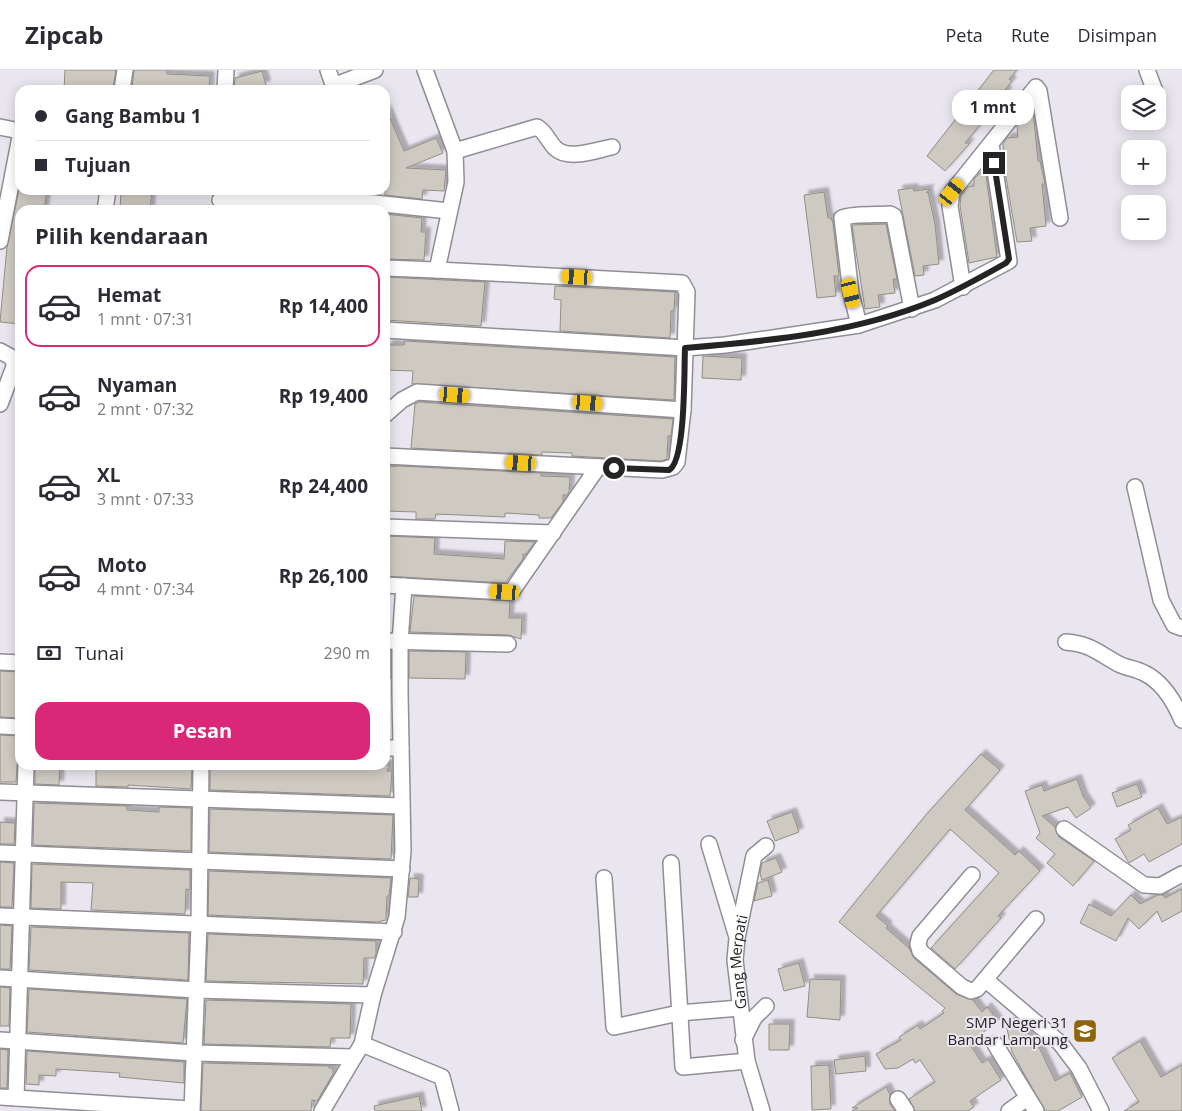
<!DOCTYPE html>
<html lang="id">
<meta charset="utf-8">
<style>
:root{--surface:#fff;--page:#f2f2f3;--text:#2b2b33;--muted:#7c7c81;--line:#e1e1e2;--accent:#db2777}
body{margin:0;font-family:"Open Sans",sans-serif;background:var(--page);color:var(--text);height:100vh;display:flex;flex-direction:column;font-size:19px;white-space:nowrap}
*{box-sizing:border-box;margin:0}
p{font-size:16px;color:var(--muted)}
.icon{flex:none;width:28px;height:28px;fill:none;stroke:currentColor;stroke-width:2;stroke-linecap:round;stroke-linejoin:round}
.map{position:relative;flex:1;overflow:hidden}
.panel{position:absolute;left:15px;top:135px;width:375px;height:565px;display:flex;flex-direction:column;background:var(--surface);border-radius:15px;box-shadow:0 2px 12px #0003}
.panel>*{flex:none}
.banner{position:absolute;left:15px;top:15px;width:375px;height:110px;border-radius:15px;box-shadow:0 2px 12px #0003;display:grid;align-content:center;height:110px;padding:0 20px;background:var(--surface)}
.tools{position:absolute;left:1121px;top:15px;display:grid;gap:10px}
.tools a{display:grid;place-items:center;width:45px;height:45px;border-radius:10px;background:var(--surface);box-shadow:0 2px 12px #0003;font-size:25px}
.end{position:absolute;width:22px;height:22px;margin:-11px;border:6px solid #252326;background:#fff;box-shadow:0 0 0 2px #fff}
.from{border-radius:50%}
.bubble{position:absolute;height:35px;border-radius:15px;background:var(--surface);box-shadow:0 2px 12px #0003;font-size:16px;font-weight:700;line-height:35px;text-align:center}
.car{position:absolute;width:15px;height:30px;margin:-15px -8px;border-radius:6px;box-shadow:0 0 4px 1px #0007;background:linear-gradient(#f5c518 24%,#345 0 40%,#f5c518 0 76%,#345 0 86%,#f5c518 0)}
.banner b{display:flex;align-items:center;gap:18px;height:48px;font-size:19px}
.banner b+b{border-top:1px solid var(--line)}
.banner i{width:12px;height:12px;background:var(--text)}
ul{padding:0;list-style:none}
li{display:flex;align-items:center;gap:15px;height:82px;margin:0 10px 8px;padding:0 10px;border:2px solid transparent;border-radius:15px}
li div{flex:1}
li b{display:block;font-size:19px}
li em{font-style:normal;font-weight:700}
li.active{border-color:var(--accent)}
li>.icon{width:45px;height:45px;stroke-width:1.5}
h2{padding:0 20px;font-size:22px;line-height:60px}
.pay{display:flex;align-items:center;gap:12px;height:55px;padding:0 20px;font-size:19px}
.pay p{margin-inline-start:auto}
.primary-button{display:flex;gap:10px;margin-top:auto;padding:10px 20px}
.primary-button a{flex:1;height:58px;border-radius:15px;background:var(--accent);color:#fff;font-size:20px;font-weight:700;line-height:58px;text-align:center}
header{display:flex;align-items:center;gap:30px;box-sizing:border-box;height:70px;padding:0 25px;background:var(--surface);border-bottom:1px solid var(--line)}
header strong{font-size:24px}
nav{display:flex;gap:28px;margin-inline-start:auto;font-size:18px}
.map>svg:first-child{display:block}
.building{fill:#cec9c1;stroke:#928e86;filter:url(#shadow)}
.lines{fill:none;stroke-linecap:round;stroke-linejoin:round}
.minor-casing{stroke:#918d95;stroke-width:18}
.minor{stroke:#fff;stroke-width:15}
.route{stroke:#252326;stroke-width:6}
.labels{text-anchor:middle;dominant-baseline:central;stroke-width:4;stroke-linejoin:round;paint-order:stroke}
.street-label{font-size:15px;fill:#252326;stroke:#eae6ef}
.poi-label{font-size:15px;fill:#252326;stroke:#eae6ef;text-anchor:end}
</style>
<header>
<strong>Zipcab</strong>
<nav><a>Peta</a><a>Rute</a><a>Disimpan</a></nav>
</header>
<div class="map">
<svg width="1182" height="1041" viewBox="0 0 1182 1041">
<defs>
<filter id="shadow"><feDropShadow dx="4.5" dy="-4.5" stdDeviation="1" flood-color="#0004"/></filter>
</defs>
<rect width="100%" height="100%" fill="#eae6ef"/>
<path class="building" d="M65 0H116L113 17 111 20H64Z
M134 0H167V4L210 6 209 20 132 18Z
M994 0H1017L1009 9 1012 11 1005 20 1007 22 965 73H970L945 101 927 86Z
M262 1 266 15 248 20H234L235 8Z
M386 39 404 81 436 68 443 83 406 98 446 100 444 121 423 120 422 129 385 125Z
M1033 40 1038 91H1040L1045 114H1042L1046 156 1030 158 1032 171 1017 172 1004 96 1003 74 1007 68 1018 67 1017 56 1029 41Z
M985 98 997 187 969 193 960 135 961 126 968 117 974 116V109Z
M913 118 914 121 930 119 926 123 928 122 935 154 939 194 923 196 924 205 915 206 898 120Z
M19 120H47L44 140H20V254L0 252 7 177Z
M121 120H152L150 140H120Z
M824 122 828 148H831L833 153 839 206H834L836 226 817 228 804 125Z
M385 144 422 148 421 162H426L424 190 385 189Z
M886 154 897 209H893L895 223 878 225 880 237 865 239 852 155Z
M385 207 485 212 481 256 385 250 387 221H385Z
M555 216 675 222 674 241H671L670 268 560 261 561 230 554 229Z
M405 271 675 287 674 330 412 314 413 301 385 300V278H388V275H404Z
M703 286 742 288 741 310 702 308Z
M419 332 673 349 671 366H668L667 389 661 391 572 386V383L542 382V385L411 378 415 334Z
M399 396 541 403V406L570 407 569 422 567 425H563V432L551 448H539V445L505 443V447L436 444 435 449H416V442L385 441V397Z
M385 466 435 468 434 484 504 489 505 471 535 472 526 484H523V489L505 513 385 506Z
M414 526 510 531 509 548H522L521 569 508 565 410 562Z
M385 580 391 581V608H385Z
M409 581 466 582 465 609 409 608Z
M0 601 20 602 19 648 0 647Z
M0 665 20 666V688L17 695 16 712H0Z
M981 684 1000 700 965 740 1015 785 1019 781 1040 801 998 846 1001 848 955 899 931 878 999 803 950 759 876 846 888 856 886 858 909 878 914 888 956 924 973 930 982 942 987 937 998 951 969 973 982 993 988 989 1001 1010 970 1031 974 1037 968 1041H915L909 1029 935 1012 920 990 915 993 913 989 898 998 885 999 876 984 901 970 899 967 918 955 920 959 944 943 942 941 945 938 839 852 925 746Z
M35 695H60L59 715 35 714Z
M96 695H192L191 719 128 715V717L96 716Z
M210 695H390L387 701H392L390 726 210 720Z
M1077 709 1083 726 1091 738 1076 748 1068 737 1042 746 1055 757 1059 767 1094 791 1073 816 1047 793 1055 784 1036 768 1040 763 1025 721 1042 715 1044 721Z
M1137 714 1142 727 1117 737 1112 723Z
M34 733 127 736V740L159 742V737L191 738V781L33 775Z
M1158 738 1167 754 1182 747V774L1149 792 1144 784 1129 793 1115 769 1131 760 1128 755Z
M210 739 393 745 391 789 209 782Z
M792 742 799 762 775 771 767 751Z
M0 752 15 753 14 774H0Z
M776 788 782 802 762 810 760 804 762 793Z
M0 792 14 793 12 837H0Z
M32 794 190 800V820L186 819 185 844 91 840 93 813 61 812V839L31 838Z
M209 801 391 808 389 826H387L386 850 377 852 208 845Z
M410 808 419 809 418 827H408Z
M768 810 772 826 754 831 758 813Z
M1182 819V841L1162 852 1157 841 1139 859 1128 848 1116 871 1080 853 1089 834 1111 846 1131 825 1140 834 1158 825H1163L1165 828Z
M0 855 12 856 10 899H0Z
M31 857 189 863 188 910 29 900Z
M208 864 376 871V884L374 888H364L363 914 206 911Z
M799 893 805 916 784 921 778 899Z
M810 909 841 910 840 950 807 947Z
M0 917 10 918 9 956H0Z
M29 919 187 929 183 973 27 962Z
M206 930 351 934 350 968H331L330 977 204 974Z
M1019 950 1027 957 1032 978 1038 975 1055 1011 1070 1003 1082 1027 1058 1041H1045L1012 982 1006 954Z
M769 954H790L789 980H769Z
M1140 971 1161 1007 1182 995V1041H1124L1139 1032 1112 988Z
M0 979 8 980 7 1018H0Z
M27 981 184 992V1013L119 1007 120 1003 56 999V1006L39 1005V1015L26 1014Z
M865 986 866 1001 836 1004 834 990Z
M203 993 329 996V998H333V1004L317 1031 312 1030 311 1041H201Z
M829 995 831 1039 812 1040 811 996Z
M886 1017 890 1024V1034L895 1041H852L858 1038H852Z
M419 1026 422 1041H375L374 1036Z"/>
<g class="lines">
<defs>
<g id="minor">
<path d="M328 0 335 20"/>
<path d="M1147 0 1156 24"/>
<path d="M333 16 375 0"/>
<path d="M122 20 125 0"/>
<path d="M225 20 226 0"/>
<path d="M0 57 20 61"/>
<path d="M455 81 537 57C545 61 549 72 555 78 568 91 596 80 612 77"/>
<path d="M220 130 355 131 449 141"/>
<path d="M105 140 108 120"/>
<path d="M0 171 20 67"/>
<path d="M385 198 437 200 456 112 455 81 425 0"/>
<path d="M963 217 950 136 952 122 1036 17 1039 21 1060 148"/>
<path d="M859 255 851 223 842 148C848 144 880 145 890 144L894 146 912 239"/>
<path d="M385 260 685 278 725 275 859 255 935 230 1009 191 991 74"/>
<path d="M0 281 11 287 15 294 0 334"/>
<path d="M385 345 402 330 417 322 683 340"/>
<path d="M385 386 662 400 673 397 677 392 683 340 687 222 682 213 437 200"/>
<path d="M1135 417 1161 530 1174 555 1182 558"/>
<path d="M385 457 553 463"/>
<path d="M385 515 505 522 512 521 598 397"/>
<path d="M385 571 508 574"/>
<path d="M1066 572C1089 574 1096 581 1115 592 1124 598 1135 598 1144 603 1163 612 1174 631 1182 650"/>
<path d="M0 592 20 593"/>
<path d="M0 656 20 657"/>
<path d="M385 678H401"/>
<path d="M0 722 401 736"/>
<path d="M1064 759 1144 815 1160 816 1182 804"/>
<path d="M709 774 736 864"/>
<path d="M0 783 402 799"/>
<path d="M671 793 683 997 747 991"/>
<path d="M972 805 920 866 918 874 920 881 962 917 971 921 977 919 1036 849"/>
<path d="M604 808 614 957 679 943 740 938"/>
<path d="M0 846 394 862"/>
<path d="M0 908 196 920 373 925"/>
<path d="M986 910 1060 973 1079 998 1101 1041"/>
<path d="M0 970 194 983 353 987"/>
<path d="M743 970 754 948 766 936"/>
<path d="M362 974 442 1007 451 1041"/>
<path d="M995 974 1036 1041"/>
<path d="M0 1027 190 1039"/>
<path d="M16 1028 26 695"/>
<path d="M898 1029 906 1041"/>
<path d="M192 1041 199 855 201 695"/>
<path d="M322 1041 362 974 373 925 397 847 403 781 400 623V572L404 516"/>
<path id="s1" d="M762 1041 747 991 735 890 737 868 754 786 766 776"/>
<path d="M1009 1041 1027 1028"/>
</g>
</defs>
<use href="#minor" class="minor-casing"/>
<use href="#minor" class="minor"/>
</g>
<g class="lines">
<path class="route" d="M614 398 669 400C686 391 684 299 685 278 770 271 856 263 935 230 960 219 983 206 1006 193L1009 189 994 93"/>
</g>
<defs>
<symbol id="school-square" viewBox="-11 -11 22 22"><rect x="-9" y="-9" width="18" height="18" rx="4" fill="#8e650b" stroke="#eae6ef"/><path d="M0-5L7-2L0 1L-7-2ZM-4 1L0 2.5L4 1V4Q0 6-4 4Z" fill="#fff"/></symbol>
</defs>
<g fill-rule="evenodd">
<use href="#school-square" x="1071" y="947" width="28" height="28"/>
</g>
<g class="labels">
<g class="street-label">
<text stroke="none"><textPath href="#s1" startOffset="152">Gang Merpati</textPath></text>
</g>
<g class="poi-label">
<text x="1068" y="952">SMP Negeri 31<tspan x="1068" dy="17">Bandar Lampung</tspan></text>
</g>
</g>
</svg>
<div class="tools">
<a><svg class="icon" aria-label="layers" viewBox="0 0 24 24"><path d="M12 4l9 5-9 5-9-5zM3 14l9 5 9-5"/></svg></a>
<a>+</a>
<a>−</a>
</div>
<i class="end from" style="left:614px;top:398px"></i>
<i class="end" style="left:994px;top:93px"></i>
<div class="bubble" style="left:952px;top:20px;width:82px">1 mnt</div>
<i class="car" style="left:952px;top:122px;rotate:39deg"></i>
<i class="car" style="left:577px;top:207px;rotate:273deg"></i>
<i class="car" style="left:851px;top:223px;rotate:166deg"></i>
<i class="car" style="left:455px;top:325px;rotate:94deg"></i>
<i class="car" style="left:588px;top:333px;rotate:94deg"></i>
<i class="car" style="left:521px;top:393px;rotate:273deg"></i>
<i class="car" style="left:505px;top:522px;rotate:274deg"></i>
<div class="banner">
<b><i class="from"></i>Gang Bambu 1</b>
<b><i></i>Tujuan</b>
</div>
<section class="panel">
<h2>Pilih kendaraan</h2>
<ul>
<li class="active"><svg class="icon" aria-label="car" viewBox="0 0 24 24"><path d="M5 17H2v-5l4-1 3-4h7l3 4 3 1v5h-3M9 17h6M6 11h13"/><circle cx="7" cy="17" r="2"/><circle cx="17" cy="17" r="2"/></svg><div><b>Hemat</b><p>1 mnt · 07:31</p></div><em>Rp 14,400</em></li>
<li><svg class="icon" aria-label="car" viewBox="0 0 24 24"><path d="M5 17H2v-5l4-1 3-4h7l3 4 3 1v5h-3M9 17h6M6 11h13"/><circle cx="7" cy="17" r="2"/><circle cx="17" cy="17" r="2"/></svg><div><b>Nyaman</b><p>2 mnt · 07:32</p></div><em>Rp 19,400</em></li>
<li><svg class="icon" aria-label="car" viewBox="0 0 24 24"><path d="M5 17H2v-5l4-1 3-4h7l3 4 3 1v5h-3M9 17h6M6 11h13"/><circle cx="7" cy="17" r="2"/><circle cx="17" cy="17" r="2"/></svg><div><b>XL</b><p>3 mnt · 07:33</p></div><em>Rp 24,400</em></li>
<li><svg class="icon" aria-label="car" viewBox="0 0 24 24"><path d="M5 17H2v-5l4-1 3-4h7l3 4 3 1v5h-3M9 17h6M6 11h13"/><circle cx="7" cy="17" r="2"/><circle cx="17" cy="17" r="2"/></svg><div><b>Moto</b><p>4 mnt · 07:34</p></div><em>Rp 26,100</em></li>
</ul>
<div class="pay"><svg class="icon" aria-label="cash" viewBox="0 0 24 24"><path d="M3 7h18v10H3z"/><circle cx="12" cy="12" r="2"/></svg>Tunai<p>290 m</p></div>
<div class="primary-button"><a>Pesan</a></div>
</section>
</div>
